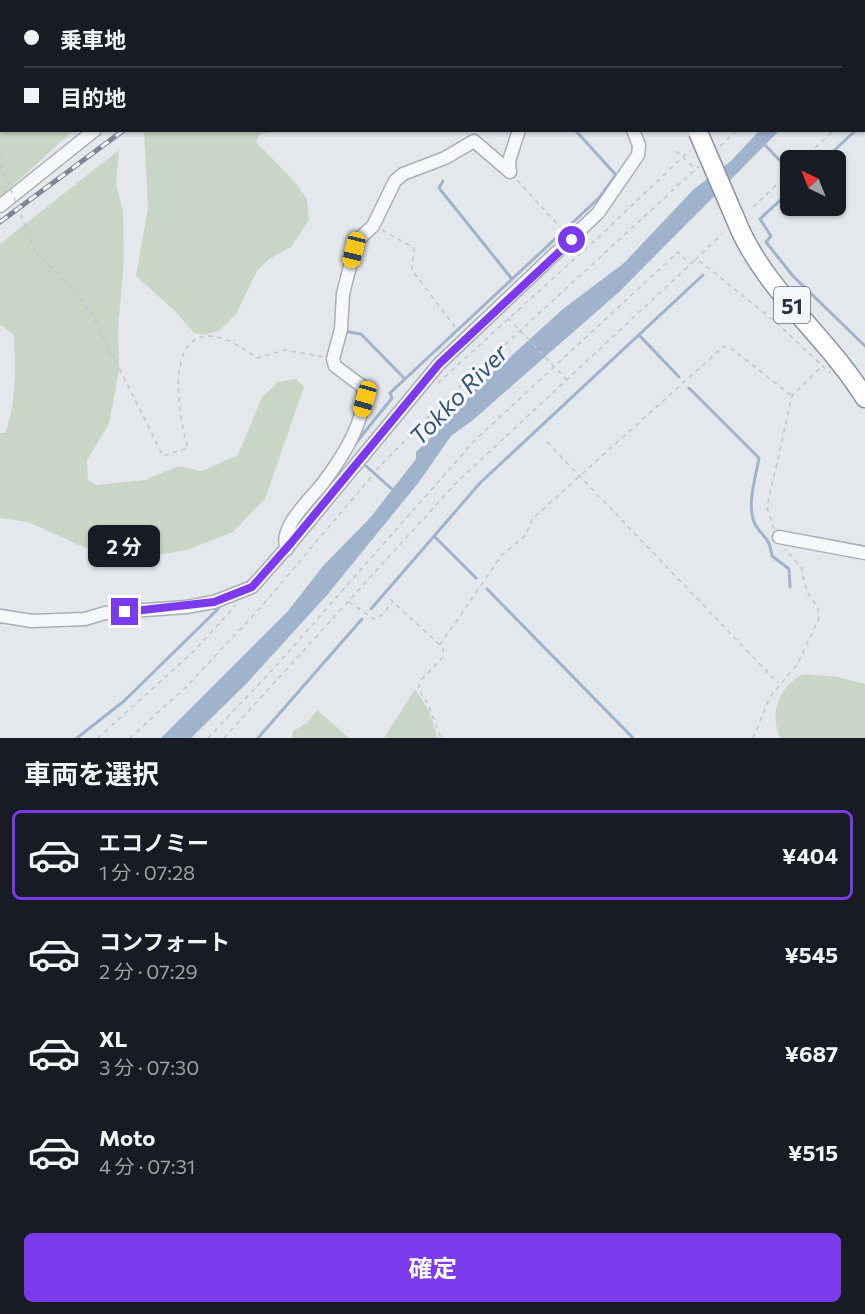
<!DOCTYPE html>
<html lang="ja">
<meta charset="utf-8">
<style>
:root{--surface:#171b24;--page:#20242c;--text:#f1f3f6;--muted:#9ea1a6;--line:#363941;--accent:#7c3aed}
body{margin:0;font-family:Commissioner,"Noto Sans JP",sans-serif;background:var(--page);color:var(--text);height:100vh;display:flex;flex-direction:column;font-size:22px;white-space:nowrap}
*{box-sizing:border-box;margin:0}
p{font-size:20px;color:var(--muted)}
.icon{flex:none;width:33px;height:33px;fill:none;stroke:currentColor;stroke-width:2;stroke-linecap:round;stroke-linejoin:round}
.map{position:relative;height:738px;overflow:hidden}
.sheet{display:flex;flex-direction:column;background:var(--surface);flex:1}
.sheet>*{flex:none}
.hud{position:absolute;left:0px;top:0px;width:866px;height:132px;box-shadow:0 2px 4px #0004;display:grid;align-content:center;height:132px;padding:0 24px;background:var(--surface)}
.needle{width:39px;rotate:317deg}
.buttons{position:absolute;left:780px;top:150px;display:grid;gap:12px}
.buttons a{display:grid;place-items:center;width:66px;height:66px;border-radius:9px;background:var(--surface);box-shadow:0 2px 4px #0004;font-size:30px}
.end{position:absolute;width:27px;height:27px;margin:-14px;border:8px solid #7c3aed;background:#fff;box-shadow:0 0 0 3px #fff}
.from{border-radius:50%}
.bubble{position:absolute;height:42px;border-radius:9px;background:var(--surface);box-shadow:0 2px 4px #0004;font-size:20px;font-weight:700;line-height:42px;text-align:center}
.car{position:absolute;width:18px;height:36px;margin:-18px -9px;border-radius:8px;box-shadow:0 0 4px 2px #0007;background:linear-gradient(#f5c518 24%,#345 0 40%,#f5c518 0 76%,#345 0 86%,#f5c518 0)}
.hud b{display:flex;align-items:center;gap:21px;height:57px;font-size:22px}
.hud b+b{border-top:2px solid var(--line)}
.hud i{width:15px;height:15px;background:var(--text)}
ul{padding:0;list-style:none}
li{display:flex;align-items:center;gap:18px;height:90px;margin:0 12px 9px;padding:0 12px;border:3px solid transparent;border-radius:9px}
li div{flex:1}
li b{display:block;font-size:22px}
li em{font-style:normal;font-weight:700}
li.on{border-color:var(--accent)}
li>.icon{width:54px;height:54px;stroke-width:1.5}
h2{padding:0 24px;font-size:27px;line-height:72px}
.primary-button{display:flex;gap:12px;margin-top:auto;padding:12px 24px}
.primary-button a{flex:1;height:69px;border-radius:9px;background:var(--accent);color:#fff;font-size:24px;font-weight:700;line-height:69px;text-align:center}
.map>svg:first-child{display:block}
.green{fill:#c9d6c5}
.water{fill:#9fb4cc}
.lines{fill:none;stroke-linecap:round;stroke-linejoin:round}
.stream{stroke:#9fb4cc;stroke-width:3}
.minor-casing{stroke:#a9aeb7;stroke-width:15}
.highway-casing{stroke:#8b94a3;stroke-width:21}
.path{stroke:#c2c5cb;stroke-width:1.5;stroke-dasharray:4.5 4.5;stroke-linecap:butt}
.minor{stroke:#f7f8fa;stroke-width:12}
.highway{stroke:#fff;stroke-width:18}
.rail-casing{stroke:#7d8696;stroke-width:5}
.rail{stroke:#f4f6f9;stroke-width:3;stroke-dasharray:9;stroke-linecap:butt}
.highway-bridge-casing{stroke:#8b94a3;stroke-width:21;stroke-linecap:butt}
.path-bridge{stroke:#c2c5cb;stroke-width:1.5;stroke-dasharray:4.5 4.5;stroke-linecap:butt}
.highway-bridge{stroke:#fff;stroke-width:18}
.route{stroke:#7c3aed;stroke-width:8}
.labels{text-anchor:middle;dominant-baseline:central;stroke-width:6;stroke-linejoin:round;paint-order:stroke}
.shield{fill:#f4f6f9;stroke:#676e7b;stroke-width:1.5}
.shield-label{font-size:21px;font-weight:bold;fill:#2b3445}
.water-label{font-size:24px;font-style:italic;fill:#34527a;stroke:#f4f6f9}
</style>
<div class="map">
<svg width="865" height="738" viewBox="0 0 865 738">
<rect width="100%" height="100%" fill="#e4e7ec"/>
<path class="green" d="M0 0 113 1 2 2V130L73 131 0 197Z
M319 0H472V1H317Z
M144 130 283 131 260 134 256 142 294 181 307 199 309 220 291 247 269 259 257 271 236 314 220 330 205 335 194 333 175 311 136 276 148 208Z
M119 150 116 184 123 211 124 259 118 330 119 370 109 424 87 460 88 480 96 485 145 480 179 466 202 471 238 455 262 397 278 382 296 379 304 387 265 499 233 532 187 550 117 562 28 522 0 518V433H5C17 403 15 367 14 335L0 325V244Z
M803 674 838 677 865 684V738H780C769 712 779 687 803 674Z
M415 689 429 711 438 738H384Z
M317 710 349 738H292L293 731 307 723Z"/>
<path class="water" d="M759 131H779L619 292 473 420 451 436 419 482 327 595 247 683 191 738H161L288 611 323 566 370 518 416 459V452L462 406 476 388 563 309 624 263 694 189 731 161Z"/>
<g class="lines">
<path class="stream" d="M659 0V2
M762 0 764 2
M835 2 837 0
M864 123 865 122
M763 143 788 169
M824 160 856 130
M443 181 439 188 512 279
M790 191 760 219 771 236 766 242 793 276 865 346
M344 331 361 334 404 378
M639 335 679 377
M689 388 759 458C756 476 746 506 755 524 763 539 769 535 772 556L789 569 790 587
M355 444 392 398 390 393 599 198 616 175 575 130
M366 466 394 491
M434 536 476 578
M487 589 633 738
M371 609 480 483 703 275
M77 738 124 701 218 609
M258 738 362 619"/>
<defs>
<path id="minor" d="M591 0V2
M262 2 264 0
M571 2 572 0
M0 206 95 130
M779 537 865 553
M287 549C277 528 312 498 323 483 342 458 368 419 363 387L335 366 333 359 341 329 343 294 354 250 359 239 373 226 395 181 403 174 445 158 474 141 510 172 509 161 519 130
M0 616 32 621 85 619 105 613 186 607 214 602 252 587 291 543 439 364 598 213 638 155 639 145 633 130"/>
<path id="highway" d="M642 0V2
M735 218C762 288 826 335 865 398"/>
</defs>
<use href="#minor" class="minor-casing"/>
<use href="#highway" class="highway-casing"/>
<path class="path" d="M666 0V2
M481 2V0
M854 2 856 0
M864 103 865 102
M720 146 735 132 733 130
M676 151 695 168
M802 160 834 130
M517 180 561 228
M753 207 790 172
M382 230 414 248 412 270 455 327
M36 253 64 279 93 316 163 456 188 448C180 423 163 334 211 336 227 337 244 349 257 358L285 350 324 357
M695 260 722 234
M508 318 567 380
M438 383 603 233 690 150
M547 442 778 683
M376 470 444 401 699 166
M774 529 767 507 792 396 821 367
M390 599 443 648V657L421 680 418 688 428 704 441 738
M349 602 374 619 381 616 392 603
M440 645 501 556 526 535 532 519 724 346 732 349 792 396
M98 738 194 651 236 605
M130 738 186 687 261 607 372 476
M208 738 276 666 475 440 678 252 690 264
M224 738 456 483 694 261 701 262 778 324 830 373
M753 738 770 697 798 663 819 618 818 607 807 592 801 567 785 549"/>
<use href="#minor" class="minor"/>
<use href="#highway" class="highway"/>
<defs>
<path id="rail" d="M284 2 286 0
M296 2 298 0
M0 222 124 130"/>
</defs>
<use href="#rail" class="rail-casing"/>
<use href="#rail" class="rail"/>
<defs>
<path id="highway-bridge" d="M698 132 735 218"/>
</defs>
<use href="#highway-bridge" class="highway-bridge-casing"/>
<path class="path-bridge" d="M0 155 1 165 36 253"/>
<use href="#highway-bridge" class="highway-bridge"/>
</g>
<g class="lines">
<path class="route" d="M125 612 214 602 252 587 291 543 439 364 572 240"/>
</g>
<g class="labels">
<rect class="shield" x="774" y="287" width="36" height="36" rx="4.5"/>
<g class="shield-label">
<text x="792" y="305">51</text>
</g>
<g class="water-label">
<text transform="translate(458 394) rotate(-46)">Tokko River</text>
</g>
</g>
</svg>
<div class="buttons">
<a><svg class="needle" viewBox="-14 -14 28 28"><path d="M0-13l5 13h-10z" fill="#e53935"/><path d="M0 13l5-13h-10z" fill="#9ea1a6"/></svg></a>
</div>
<i class="end from" style="left:572px;top:240px"></i>
<i class="end" style="left:125px;top:612px"></i>
<div class="bubble" style="left:88px;top:525px;width:72px">2 分</div>
<i class="car" style="left:354px;top:250px;rotate:194deg"></i>
<i class="car" style="left:365px;top:399px;rotate:196deg"></i>
<div class="hud">
<b><i class="from"></i>乗車地</b>
<b><i></i>目的地</b>
</div>
</div>
<section class="sheet">
<h2>車両を選択</h2>
<ul>
<li class="on"><svg class="icon" aria-label="car" viewBox="0 0 24 24"><path d="M5 17H2v-5l4-1 3-4h7l3 4 3 1v5h-3M9 17h6M6 11h13"/><circle cx="7" cy="17" r="2"/><circle cx="17" cy="17" r="2"/></svg><div><b>エコノミー</b><p>1 分 · 07:28</p></div><em>¥404</em></li>
<li><svg class="icon" aria-label="car" viewBox="0 0 24 24"><path d="M5 17H2v-5l4-1 3-4h7l3 4 3 1v5h-3M9 17h6M6 11h13"/><circle cx="7" cy="17" r="2"/><circle cx="17" cy="17" r="2"/></svg><div><b>コンフォート</b><p>2 分 · 07:29</p></div><em>¥545</em></li>
<li><svg class="icon" aria-label="car" viewBox="0 0 24 24"><path d="M5 17H2v-5l4-1 3-4h7l3 4 3 1v5h-3M9 17h6M6 11h13"/><circle cx="7" cy="17" r="2"/><circle cx="17" cy="17" r="2"/></svg><div><b>XL</b><p>3 分 · 07:30</p></div><em>¥687</em></li>
<li><svg class="icon" aria-label="car" viewBox="0 0 24 24"><path d="M5 17H2v-5l4-1 3-4h7l3 4 3 1v5h-3M9 17h6M6 11h13"/><circle cx="7" cy="17" r="2"/><circle cx="17" cy="17" r="2"/></svg><div><b>Moto</b><p>4 分 · 07:31</p></div><em>¥515</em></li>
</ul>
<div class="primary-button"><a>確定</a></div>
</section>
